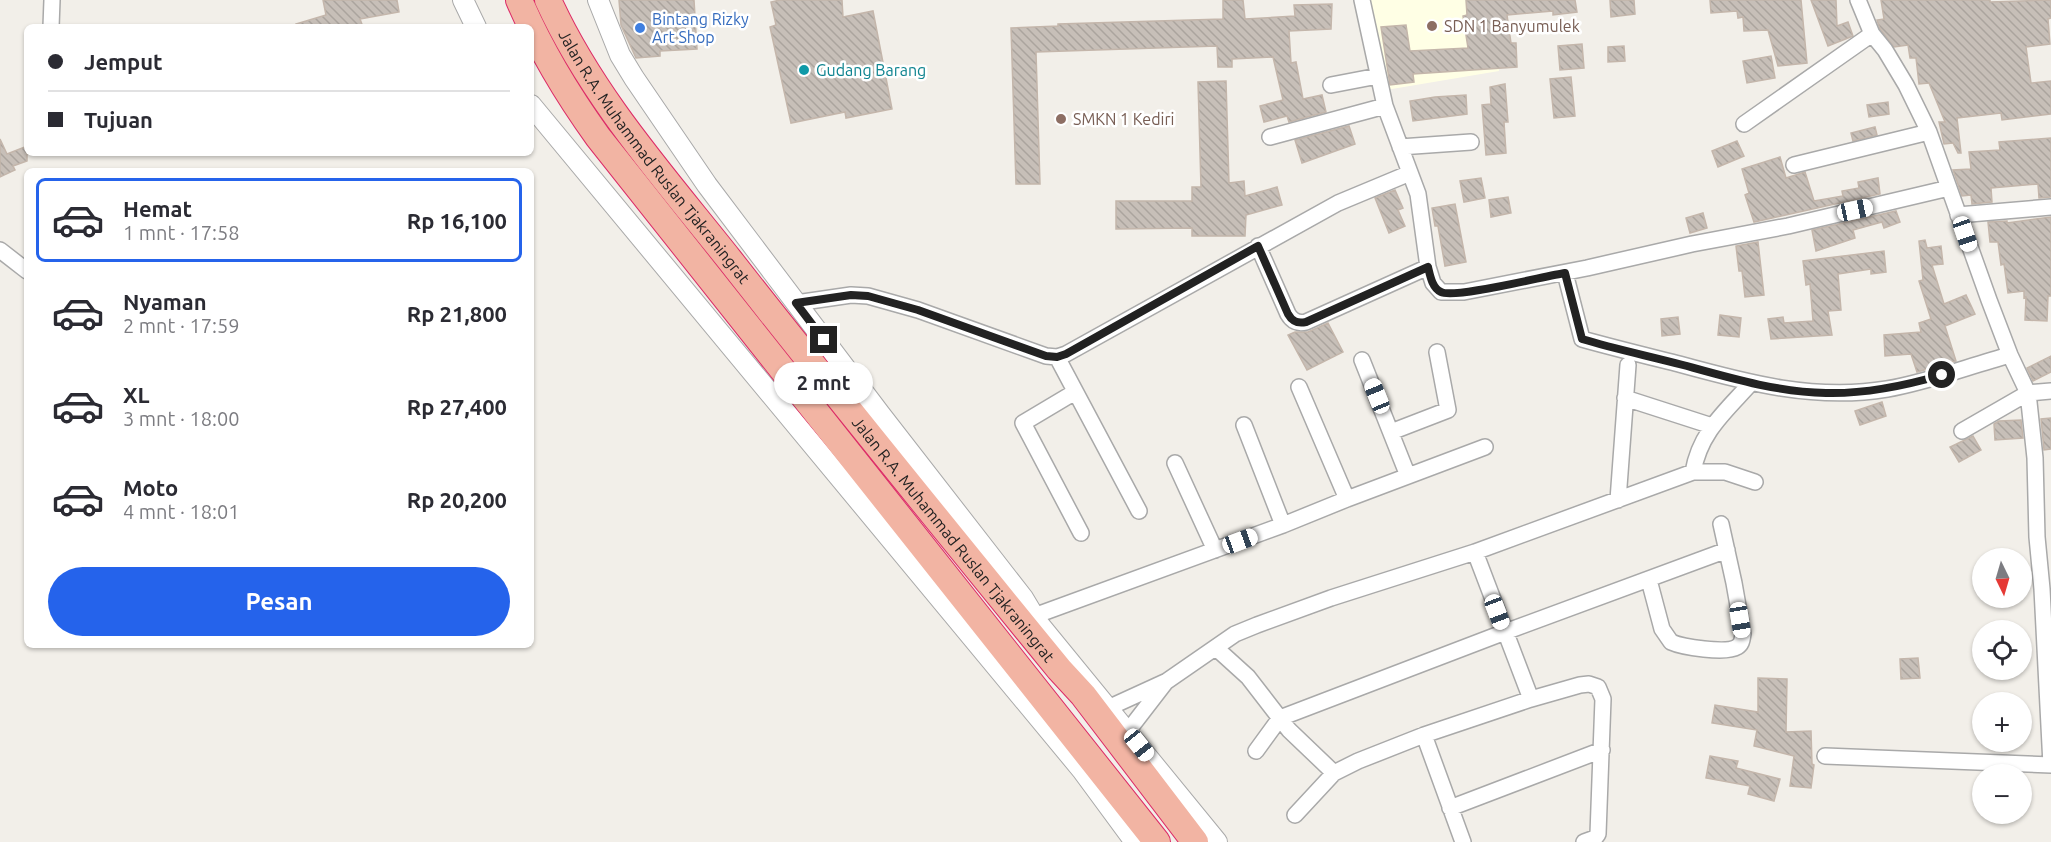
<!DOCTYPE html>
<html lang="id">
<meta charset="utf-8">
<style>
:root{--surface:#fff;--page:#f7f7f7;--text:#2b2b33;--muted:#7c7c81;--line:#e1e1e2;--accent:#2563eb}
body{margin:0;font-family:Ubuntu,sans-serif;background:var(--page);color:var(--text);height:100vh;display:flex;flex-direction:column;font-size:22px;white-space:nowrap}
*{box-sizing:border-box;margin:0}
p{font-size:20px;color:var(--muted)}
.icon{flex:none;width:33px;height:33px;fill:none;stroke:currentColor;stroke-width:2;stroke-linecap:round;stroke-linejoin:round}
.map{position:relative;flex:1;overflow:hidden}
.details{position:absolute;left:24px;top:168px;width:510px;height:480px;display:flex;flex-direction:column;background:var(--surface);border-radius:9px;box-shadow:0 2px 4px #0004}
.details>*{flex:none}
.guide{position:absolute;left:24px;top:24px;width:510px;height:132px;border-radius:9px;box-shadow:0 2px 4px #0004;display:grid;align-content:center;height:132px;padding:0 24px;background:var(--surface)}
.needle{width:39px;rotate:175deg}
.buttons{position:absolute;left:1972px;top:548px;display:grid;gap:12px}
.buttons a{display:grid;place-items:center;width:60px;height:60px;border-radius:50%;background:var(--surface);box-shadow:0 2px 4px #0004;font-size:30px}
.end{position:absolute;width:27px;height:27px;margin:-14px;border:8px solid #222;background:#fff;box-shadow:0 0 0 3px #fff}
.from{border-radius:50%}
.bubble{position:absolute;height:42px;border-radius:21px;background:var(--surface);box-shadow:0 2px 4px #0004;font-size:20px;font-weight:700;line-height:42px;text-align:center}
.car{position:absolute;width:18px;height:36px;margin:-18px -9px;border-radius:8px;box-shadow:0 0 4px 2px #0007;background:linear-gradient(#fff 24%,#345 0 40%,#fff 0 76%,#345 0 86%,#fff 0)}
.guide b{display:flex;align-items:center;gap:21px;height:57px;font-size:22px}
.guide b+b{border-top:2px solid var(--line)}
.guide i{width:15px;height:15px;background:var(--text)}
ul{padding:10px 0 0;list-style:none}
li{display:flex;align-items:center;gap:18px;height:84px;margin:0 12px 9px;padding:0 12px;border:3px solid transparent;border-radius:9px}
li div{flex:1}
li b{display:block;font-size:22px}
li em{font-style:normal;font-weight:700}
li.selected{border-color:var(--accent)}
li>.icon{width:54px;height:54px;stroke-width:1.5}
.cta{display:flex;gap:12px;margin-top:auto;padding:12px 24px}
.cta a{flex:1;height:69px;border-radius:36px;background:var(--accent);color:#fff;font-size:24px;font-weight:700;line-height:69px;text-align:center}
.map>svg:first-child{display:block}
.education{fill:#ffffe5}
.building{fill:url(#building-back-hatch);stroke:#c4b6ab;stroke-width:1.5}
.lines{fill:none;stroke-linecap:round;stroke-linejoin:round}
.minor-casing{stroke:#a9a9a9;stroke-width:18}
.tertiary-casing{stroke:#a9a9a9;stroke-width:22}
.trunk-casing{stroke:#dc2a67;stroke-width:28}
.minor{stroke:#fff;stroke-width:15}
.tertiary{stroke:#fff;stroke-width:20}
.trunk{stroke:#f2b4a3;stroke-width:26}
.route{stroke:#222;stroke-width:8}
.education-dot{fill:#8d6e63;stroke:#fff;stroke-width:2}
.shop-dot{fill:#3f7fe0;stroke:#fff;stroke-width:2}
.culture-dot{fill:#0f9aa8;stroke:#fff;stroke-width:2}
.labels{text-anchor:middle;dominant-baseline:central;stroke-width:5;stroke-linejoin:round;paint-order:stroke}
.shop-label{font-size:16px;fill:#366cbe;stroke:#fff;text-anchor:start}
.education-label{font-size:16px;fill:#785e54;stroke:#fff;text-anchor:start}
.culture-label{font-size:16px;fill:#0d838f;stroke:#fff;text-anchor:start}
.street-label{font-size:16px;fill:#222;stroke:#fff}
</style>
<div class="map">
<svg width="2051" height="842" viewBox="0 0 2051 842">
<defs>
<pattern id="building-back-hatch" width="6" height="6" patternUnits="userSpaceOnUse" patternTransform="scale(1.5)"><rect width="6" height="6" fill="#c7bfb8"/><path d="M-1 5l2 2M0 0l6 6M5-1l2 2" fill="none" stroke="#aba49e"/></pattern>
</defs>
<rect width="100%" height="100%" fill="#f2efe9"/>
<path class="education" d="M1367 0H1488L1499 71 1386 90Z"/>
<path class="building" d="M323 0H397L399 12 360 19 363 27H297L296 24 326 15Z
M619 0H694L697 49 660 51V56L636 58 621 25Z
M780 0H842L843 17 873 11 892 109 846 118 845 112 791 123 770 27 776 25 771 2Z
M1223 0H1243L1245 19 1295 16 1294 5 1332 4 1331 29 1289 31 1291 63 1296 62 1303 99 1322 95 1326 112 1289 122 1287 116 1264 122 1260 106 1283 100 1273 57 1232 59V67H1218L1217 46 1036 52 1040 184H1016L1011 28 1058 26V24L1223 19Z
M1466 0H1575L1577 12 1553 15V11L1507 15 1511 43H1516L1517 67 1413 74 1414 82 1390 85 1381 27 1406 25 1410 51 1468 48 1463 16 1467 15Z
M1610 0H1634L1635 14 1611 17Z
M1710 0H1801L1807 63 1778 66 1768 30 1744 31 1743 17 1738 18 1737 11 1711 13Z
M1811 0H1836L1837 26 1848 22 1853 36 1828 46Z
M1881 0H1990V2L2051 0V18L2048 19 2050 44 2026 47 2031 83 2051 81V114L2002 120 2001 113 1957 118 1961 153H1958L1953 143 1944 144 1939 122H1945L1929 83 1919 84 1916 58H1910L1908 45 1894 47 1880 29 1877 20 1884 19Z
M1582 44 1584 68 1560 70 1558 46Z
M1624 46 1625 61 1608 62V47Z
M1771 56 1775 78 1747 83 1743 61Z
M1571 77 1575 116 1554 118 1550 79Z
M1226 81 1229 183 1244 181 1245 196 1277 187 1282 205 1246 215 1245 236H1192V228L1116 229V201H1192V187H1201L1198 82Z
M1505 84 1508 122H1504L1506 153 1486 155 1482 105 1491 104 1490 87Z
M1466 95 1467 114 1413 121 1410 101 1435 97Z
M1888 102 1889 114 1869 117 1867 105Z
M1349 126 1355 144 1302 163 1295 140Z
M1875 127 1877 135 1853 141 1851 133Z
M2051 138V197L2039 198 2038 184 1991 188 1992 202 1972 204 1971 195 1962 196 1953 170 1971 169 1969 152 2000 150 1999 142Z
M0 139 7 154 27 146V161L13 166 15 170 0 177Z
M1737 141 1744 156 1718 167 1712 151Z
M1780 157 1786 178 1805 172 1814 201 1843 196 1842 191 1859 188 1858 182 1878 178 1880 194 1754 222 1745 195 1749 193 1742 169Z
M1481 178 1485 198 1464 202 1460 181Z
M1395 190 1403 208 1398 210 1405 226 1389 233 1375 198Z
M1508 197 1511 213 1491 217 1489 200Z
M1455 204 1466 262 1445 266 1438 226H1435L1432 208Z
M1896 211 1900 222 1884 228 1882 222 1853 230 1855 238 1816 251 1812 230Z
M1703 213 1707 228 1690 233 1686 218Z
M2051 217V296H2048L2047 321 2025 320 2026 297 2024 298V291L2008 293 2004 264 2001 265 1998 242H1990L1988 222 2007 221V223Z
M1925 240 1927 248 1941 246 1943 264 1932 265 1944 304 1966 295 1975 314 1945 326 1956 361 1917 372 1911 354 1885 356 1884 335 1921 332 1919 323 1931 319 1919 281 1923 280 1919 241Z
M1758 242 1764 295 1745 297 1742 271H1739L1736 246Z
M1884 251 1886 272 1871 274V269L1838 274 1841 310 1828 311 1832 335 1771 339 1768 319 1783 317 1784 323 1813 321 1810 284 1806 285 1803 261Z
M1720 315 1741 318 1739 337 1718 335Z
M1678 317 1680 334 1662 336 1661 319Z
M1328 323 1343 352 1307 370 1288 335 1295 332H1308Z
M2051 356V372L2033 381 2027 368Z
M1882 402 1886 416 1860 425 1855 411Z
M2051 418V449L2044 450 2041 419Z
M2021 420 2023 438 1995 440 1994 424 1999 421Z
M1973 436 1981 450 1959 462 1950 447Z
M1918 658 1920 678 1901 679 1900 659Z
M1758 678 1787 679 1786 732 1811 731 1812 764 1814 765 1811 788 1790 786 1794 756 1754 746 1757 730 1712 723 1715 705 1758 712Z
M1710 756 1738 761 1736 768 1780 779 1774 801 1748 794 1750 786 1706 778Z"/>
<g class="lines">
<defs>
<path id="minor" d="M1362 0 1385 106 1418 194 1428 267 1433 283 1441 292H1464L1587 268 1692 244 1788 226 1949 188
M1858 0 1872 34 1885 50 1906 85 1929 132 1989 300 2010 355 2028 393 2035 458 2037 537 2042 589 2051 765
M51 27 52 0
M1331 85 1378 76
M1744 124 1872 34
M1270 137 1385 106
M1400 147 1471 142
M1794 165 1929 132
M1958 215 2051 207
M1258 246 1288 314C1292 321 1298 324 1306 322L1428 267
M0 250 27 271
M1565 273 1582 339C1614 348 1647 356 1679 364 1748 383 1815 401 1887 389 1928 382 1969 366 2010 355
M796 303 851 295 868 296 918 310 1046 356 1057 357 1066 354 1338 203 1410 173
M1057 357 1139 511
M1362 360 1408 476
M1299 387 1347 499
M1075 392 1023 423 1081 533
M1625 398 1712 426
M1244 425 1283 525
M1962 431 2028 393 2051 391
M1391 432 1448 410 1437 352
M1175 463 1215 550
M1693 472C1700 432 1725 412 1751 383
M1618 500 1628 365
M1475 552 1531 699
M1649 580 1662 629 1671 642C1682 647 1726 654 1737 647 1742 644 1742 640 1743 634L1734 583 1721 524
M1034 616 1283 525 1347 499 1485 447
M1216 648 1248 677 1289 730 1334 773
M1108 708 1167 681 1235 634 1257 625 1331 598 1475 552 1693 472H1725L1755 482
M1128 731 1165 683
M1424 735 1463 842
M1256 751 1280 718 1505 632 1727 550
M1825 756 2051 765
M1450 808 1602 750
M1295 815 1334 773 1358 761 1424 735 1531 699 1580 685 1589 684 1598 687 1603 699 1598 834 1595 838 1584 842"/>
<path id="tertiary" d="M463 0 476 27
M598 0 620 55 634 78 707 185 880 414 1023 598 1038 623 1217 842
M531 105 1082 770 1135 842"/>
<g id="trunk">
<path d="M519 0C540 49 567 94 598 137L1157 842"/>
<path id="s1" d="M548 0C592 97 664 177 729 259 837 397 948 533 1059 669L1083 695 1195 842"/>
</g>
</defs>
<use href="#minor" class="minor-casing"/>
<use href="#tertiary" class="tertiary-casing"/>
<use href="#trunk" class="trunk-casing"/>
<use href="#minor" class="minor"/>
<use href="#tertiary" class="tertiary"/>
<use href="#trunk" class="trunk"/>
</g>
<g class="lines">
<path class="route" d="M824 340 796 303 851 295 868 296 918 310 1046 356 1057 357 1066 354 1258 246 1288 314C1292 321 1297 324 1306 322L1428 267C1430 275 1432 288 1441 292 1454 299 1545 276 1565 273L1582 339C1615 349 1649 356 1683 365 1730 378 1777 392 1826 393 1865 394 1904 386 1942 375"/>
</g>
<g class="education-dot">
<circle cx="1432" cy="26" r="6"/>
<circle cx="1061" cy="119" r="6"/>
</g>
<circle class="shop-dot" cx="640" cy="28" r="6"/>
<circle class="culture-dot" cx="804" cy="70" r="6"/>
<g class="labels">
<g class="shop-label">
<text x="652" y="19">Bintang Rizky<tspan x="652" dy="18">Art Shop</tspan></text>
</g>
<g class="education-label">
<text x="1444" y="26">SDN 1 Banyumulek</text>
<text x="1073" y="119">SMKN 1 Kediri</text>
</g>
<g class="culture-label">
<text x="816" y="70">Gudang Barang</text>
</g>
<g class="street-label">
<text stroke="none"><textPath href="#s1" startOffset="190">Jalan R.A. Muhammad Ruslan Tjakraningrat</textPath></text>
<text stroke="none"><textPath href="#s1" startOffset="676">Jalan R.A. Muhammad Ruslan Tjakraningrat</textPath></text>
</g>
</g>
</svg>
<div class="buttons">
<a><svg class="needle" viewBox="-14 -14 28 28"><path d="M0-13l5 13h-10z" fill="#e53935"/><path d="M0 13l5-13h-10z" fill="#7c7c81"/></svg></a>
<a><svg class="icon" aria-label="locate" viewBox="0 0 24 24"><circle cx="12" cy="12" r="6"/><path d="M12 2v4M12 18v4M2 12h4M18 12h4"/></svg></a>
<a>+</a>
<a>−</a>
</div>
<i class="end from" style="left:1942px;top:375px"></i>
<i class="end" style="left:824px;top:340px"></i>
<div class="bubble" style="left:774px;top:362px;width:99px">2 mnt</div>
<i class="car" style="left:1855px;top:210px;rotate:78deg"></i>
<i class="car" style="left:1965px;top:234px;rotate:161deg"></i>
<i class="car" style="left:1377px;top:396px;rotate:338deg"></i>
<i class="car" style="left:1240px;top:541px;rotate:70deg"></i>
<i class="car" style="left:1497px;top:612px;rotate:159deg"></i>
<i class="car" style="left:1740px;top:620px;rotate:171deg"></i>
<i class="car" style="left:1139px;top:745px;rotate:141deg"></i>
<div class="guide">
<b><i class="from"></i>Jemput</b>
<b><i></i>Tujuan</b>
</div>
<section class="details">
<ul>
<li class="selected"><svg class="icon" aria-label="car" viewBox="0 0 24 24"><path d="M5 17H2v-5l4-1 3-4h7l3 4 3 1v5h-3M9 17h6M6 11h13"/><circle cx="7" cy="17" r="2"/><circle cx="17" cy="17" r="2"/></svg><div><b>Hemat</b><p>1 mnt · 17:58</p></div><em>Rp 16,100</em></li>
<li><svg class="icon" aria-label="car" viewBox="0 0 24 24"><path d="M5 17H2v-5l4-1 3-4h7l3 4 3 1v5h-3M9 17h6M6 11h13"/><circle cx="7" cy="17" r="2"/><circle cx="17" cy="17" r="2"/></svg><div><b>Nyaman</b><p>2 mnt · 17:59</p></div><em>Rp 21,800</em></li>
<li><svg class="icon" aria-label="car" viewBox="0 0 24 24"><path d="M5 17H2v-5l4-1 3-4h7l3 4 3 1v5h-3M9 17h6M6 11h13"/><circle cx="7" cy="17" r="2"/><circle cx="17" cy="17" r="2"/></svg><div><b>XL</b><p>3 mnt · 18:00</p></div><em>Rp 27,400</em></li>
<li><svg class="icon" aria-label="car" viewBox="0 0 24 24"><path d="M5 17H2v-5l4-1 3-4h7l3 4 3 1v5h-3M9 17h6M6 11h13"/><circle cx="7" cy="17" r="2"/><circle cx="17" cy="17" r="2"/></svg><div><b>Moto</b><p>4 mnt · 18:01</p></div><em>Rp 20,200</em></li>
</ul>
<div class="cta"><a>Pesan</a></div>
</section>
</div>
